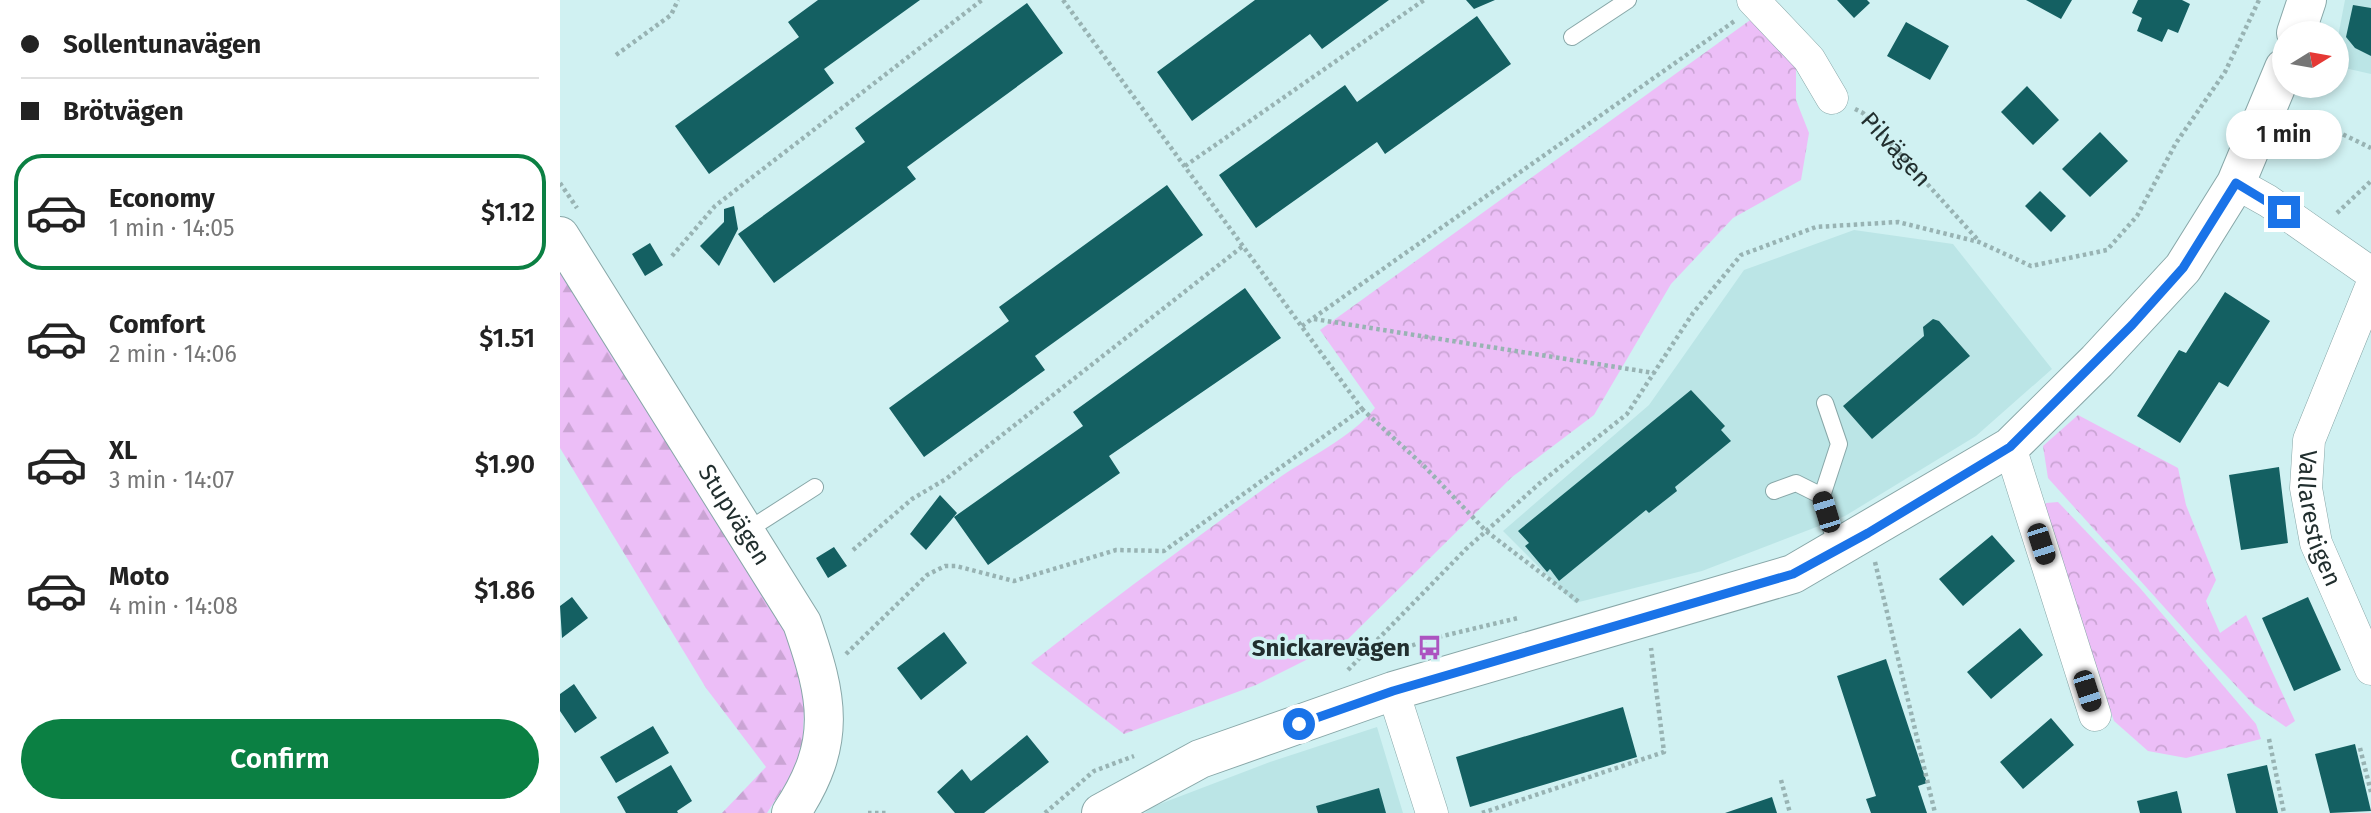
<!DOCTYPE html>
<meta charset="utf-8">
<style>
:root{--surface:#fff;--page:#f2f2f2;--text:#222;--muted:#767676;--line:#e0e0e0;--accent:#0b8043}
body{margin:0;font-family:"Fira Sans",sans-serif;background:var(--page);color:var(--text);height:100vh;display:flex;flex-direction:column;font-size:26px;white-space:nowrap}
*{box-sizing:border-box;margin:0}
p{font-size:23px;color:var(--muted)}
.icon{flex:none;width:38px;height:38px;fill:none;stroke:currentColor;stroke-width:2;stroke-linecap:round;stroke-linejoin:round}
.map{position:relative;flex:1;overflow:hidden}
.panel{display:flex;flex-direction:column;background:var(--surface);width:560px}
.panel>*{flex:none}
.guide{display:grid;align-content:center;height:154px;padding:0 21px;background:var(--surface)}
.needle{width:46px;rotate:79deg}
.fabs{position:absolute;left:1712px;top:21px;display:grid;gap:14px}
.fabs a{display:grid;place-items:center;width:77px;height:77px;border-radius:50%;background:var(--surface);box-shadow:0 4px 10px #0003;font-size:35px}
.end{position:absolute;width:32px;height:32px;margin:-16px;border:9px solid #1a73e8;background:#fff;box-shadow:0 0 0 4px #fff}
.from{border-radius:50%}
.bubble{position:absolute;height:49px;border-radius:24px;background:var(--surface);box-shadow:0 4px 10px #0003;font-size:23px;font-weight:600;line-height:49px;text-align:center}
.car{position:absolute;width:21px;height:42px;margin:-21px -10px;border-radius:9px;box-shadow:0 0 5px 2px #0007;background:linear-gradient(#222 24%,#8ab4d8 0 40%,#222 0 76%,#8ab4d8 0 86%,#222 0)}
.guide b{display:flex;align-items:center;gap:24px;height:66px;font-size:26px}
.guide b+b{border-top:2px solid var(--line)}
.guide i{width:18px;height:18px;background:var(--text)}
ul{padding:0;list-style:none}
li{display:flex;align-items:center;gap:21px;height:116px;margin:0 14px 10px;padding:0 7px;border:4px solid transparent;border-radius:28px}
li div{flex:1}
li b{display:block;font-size:26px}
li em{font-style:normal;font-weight:600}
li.active{border-color:var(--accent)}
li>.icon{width:63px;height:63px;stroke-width:1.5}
.cta{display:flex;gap:14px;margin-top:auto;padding:14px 21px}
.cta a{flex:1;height:80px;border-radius:42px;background:var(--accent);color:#fff;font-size:28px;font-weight:600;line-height:80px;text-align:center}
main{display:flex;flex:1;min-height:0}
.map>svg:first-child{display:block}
.built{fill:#bbe5e6}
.forest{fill:url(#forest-firs)}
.park{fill:url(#park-crowns)}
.building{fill:#146062}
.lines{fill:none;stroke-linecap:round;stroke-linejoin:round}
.lane-casing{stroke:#88a7a8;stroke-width:18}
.street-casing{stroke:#88a7a8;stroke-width:33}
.secondary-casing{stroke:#88a7a8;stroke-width:40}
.path{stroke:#98b3b3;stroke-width:4.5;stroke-dasharray:3.5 3.5;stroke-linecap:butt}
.lane{stroke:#fff;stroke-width:16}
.street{stroke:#fff;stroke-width:32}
.secondary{stroke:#fff;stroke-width:38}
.route{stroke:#1a73e8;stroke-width:9}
.labels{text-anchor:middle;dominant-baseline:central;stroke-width:7;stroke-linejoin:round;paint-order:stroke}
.street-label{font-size:24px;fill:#212e2e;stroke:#d0f1f2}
.poi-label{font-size:24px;font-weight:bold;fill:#212e2e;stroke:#d0f1f2;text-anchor:end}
</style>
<main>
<section class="panel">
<div class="guide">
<b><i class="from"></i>Sollentunavägen</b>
<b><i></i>Brötvägen</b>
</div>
<ul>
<li class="active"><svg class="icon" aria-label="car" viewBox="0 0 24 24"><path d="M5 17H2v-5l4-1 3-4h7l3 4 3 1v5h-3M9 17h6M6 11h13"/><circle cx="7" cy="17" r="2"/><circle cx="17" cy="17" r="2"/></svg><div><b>Economy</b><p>1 min · 14:05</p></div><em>$1.12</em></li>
<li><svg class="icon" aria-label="car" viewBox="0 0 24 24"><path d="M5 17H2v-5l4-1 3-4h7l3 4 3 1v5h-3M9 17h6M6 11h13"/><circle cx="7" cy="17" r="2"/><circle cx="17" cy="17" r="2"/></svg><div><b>Comfort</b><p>2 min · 14:06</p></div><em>$1.51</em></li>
<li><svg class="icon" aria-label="car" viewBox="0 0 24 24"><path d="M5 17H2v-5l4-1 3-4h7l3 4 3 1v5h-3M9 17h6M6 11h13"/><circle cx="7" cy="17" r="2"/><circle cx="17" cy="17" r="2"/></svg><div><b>XL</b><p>3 min · 14:07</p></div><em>$1.90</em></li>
<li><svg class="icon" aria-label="car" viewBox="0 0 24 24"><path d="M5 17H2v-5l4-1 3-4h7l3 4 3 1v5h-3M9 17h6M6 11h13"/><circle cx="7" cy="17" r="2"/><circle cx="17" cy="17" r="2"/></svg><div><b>Moto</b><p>4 min · 14:08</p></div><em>$1.86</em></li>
</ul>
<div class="cta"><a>Confirm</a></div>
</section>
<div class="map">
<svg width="1811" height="813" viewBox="0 0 1811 813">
<defs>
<pattern id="forest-firs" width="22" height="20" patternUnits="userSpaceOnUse" patternTransform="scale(1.75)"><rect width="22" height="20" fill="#ecbef7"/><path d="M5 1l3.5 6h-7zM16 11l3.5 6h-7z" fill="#caa4d4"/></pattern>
<pattern id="park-crowns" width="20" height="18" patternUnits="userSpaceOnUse" patternTransform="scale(1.75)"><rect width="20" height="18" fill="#ecbef7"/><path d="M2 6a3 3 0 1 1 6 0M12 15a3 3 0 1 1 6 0" fill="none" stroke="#caa4d4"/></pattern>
</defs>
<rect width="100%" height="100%" fill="#d0f1f2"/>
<path class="built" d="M1785 0H1811V74L1776 66V47Z
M1294 230 1393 244 1492 369 1416 436 1285 516 1142 571 1015 603 943 531 1089 405 1184 270Z
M817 727 843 813H585L592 807 710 762Z"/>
<path class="forest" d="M0 256 238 632 245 684 242 759 207 813H162L206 767 146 688 0 448Z"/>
<path class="park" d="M1193 18 1236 61V100L1249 133 1241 180 1173 218 1111 284 1034 415 952 477 788 639 696 685 564 734 471 663C551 600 633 540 716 480 748 457 790 439 815 408L760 330Z
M1518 415 1618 468 1626 505 1656 580 1646 601 1660 633 1686 615 1735 721 1726 727 1694 705 1649 657 1488 478 1483 446Z
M1498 502 1580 588 1696 724 1701 739 1626 758 1588 751 1554 721 1482 510 1486 503Z"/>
<path class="building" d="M258 0H360L264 69 274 83 149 174 115 126 239 37 228 22Z
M695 0H829L762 49 750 34 632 121 597 72Z
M906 0H935L914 9Z
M1277 0H1307L1310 3 1294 18Z
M1466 0H1512L1501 19Z
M1578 0H1622L1630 4 1618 33 1608 29 1602 42 1577 31 1582 18 1572 13Z
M467 3 503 53 347 167 356 179 214 283 178 234 305 142 295 128Z
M1793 5 1811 8V56L1795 48 1786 37Z
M917 16 951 64 825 154 817 142 696 228 659 175 785 85 797 102Z
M1346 22 1389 46 1370 80 1327 56Z
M1467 86 1499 120 1473 145 1441 112Z
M1540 132 1568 161 1530 197 1502 169Z
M607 185 643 235 475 356 485 370 364 457 329 408 449 321 439 307Z
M1480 191 1506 216 1491 232 1465 206Z
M174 206 178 229 159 266 140 246 164 222V209Z
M90 243 103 265 85 276 72 254Z
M685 288 721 338 549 456 560 473 428 565 394 517 523 426 513 412Z
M1665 292 1710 321 1668 387 1659 382 1620 443 1577 416 1619 350 1626 353Z
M1373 319 1379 321 1410 356 1312 439 1283 406 1364 336 1363 327Z
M1131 390 1165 426 1161 430 1171 441 1115 487 1117 491 1089 513 1086 510 999 581 990 569 987 572 965 546 969 543 958 531Z
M1719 467 1728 543 1681 550 1669 475Z
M380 495 397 513 366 550 350 534Z
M1432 535 1455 561 1403 606 1379 579Z
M274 547 287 566 268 578 256 558Z
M12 597 28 618 2 638 0 606Z
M1748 597 1781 670 1734 691 1702 618Z
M1460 628 1483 655 1431 699 1407 672Z
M384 632 407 663 361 700 337 668Z
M1326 659 1367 783 1358 786 1367 813H1311L1306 799 1316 796 1277 676Z
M14 684 37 718 15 733 0 711V694Z
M1063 707 1077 757 910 807 896 757Z
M1491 718 1514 745 1463 789 1440 762Z
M93 726 109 753 56 783 40 757Z
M467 735 489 762 424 813H395L377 792 402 769 411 781Z
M1795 744 1811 811 1770 813 1755 754Z
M111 765 132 801 117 811 118 813H66L57 797Z
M1707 765 1718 813H1676L1667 774Z
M819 788 826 813H758L756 806Z
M1617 791 1622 813H1580L1577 801Z
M1212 797 1217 813H1165Z"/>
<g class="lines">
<defs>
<path id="lane" d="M1012 37 1068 0
M1265 403 1279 444 1262 496 1277 549
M1214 491 1236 483 1262 496
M185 532 255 487"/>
<g id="street">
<path d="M1193 0 1249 59 1272 98"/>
<path d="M1676 183 1708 201 1811 273"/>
<path id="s2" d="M1811 287 1749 440 1746 488 1756 543 1811 669"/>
<path d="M1450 447 1535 715"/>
<path d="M833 691 872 813"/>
</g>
<g id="secondary">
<path d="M1736 33 1747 0"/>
<path id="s3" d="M0 236 242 623C268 698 278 742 231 813"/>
<path d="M541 813 640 759 833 691 1233 574 1450 447 1537 361 1623 268 1676 183 1724 68"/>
</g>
</defs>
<use href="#lane" class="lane-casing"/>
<use href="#street" class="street-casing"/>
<use href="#secondary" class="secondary-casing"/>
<g class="path">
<path d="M503 0 802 409"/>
<path d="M56 55 111 15 118 0"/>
<path id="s1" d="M1295 109 1303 113 1418 240"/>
<path d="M1739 113 1811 148"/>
<path d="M625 166 864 0"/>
<path d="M0 183 17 208"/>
<path d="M1777 213 1811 181"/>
<path d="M112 256 155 206 422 0"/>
<path d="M754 319 1094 373"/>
<path d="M742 326 1176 20"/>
<path d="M293 550 352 499 386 479 683 246"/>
<path d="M1315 562 1375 813"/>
<path d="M286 654 367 575 385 566H396L454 581 556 550 604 551 802 409 864 466 926 531 1019 602"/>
<path d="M813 661 866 640 958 618"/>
<path d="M788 670 906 549 980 483 1067 414 1133 313 1181 255 1256 227 1338 222 1419 242 1471 266 1547 250 1577 216 1616 143 1665 72 1699 0"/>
<path d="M1709 739 1724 813"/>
<path d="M1800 748 1811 792"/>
<path d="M1221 780 1230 813"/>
<path d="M308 813H329"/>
<path d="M485 813 534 771 574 756"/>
<path d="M922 813 1104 752 1091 648"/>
</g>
<use href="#lane" class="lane"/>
<use href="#street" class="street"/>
<use href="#secondary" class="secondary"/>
</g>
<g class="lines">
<path class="route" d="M739 724 833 691 1233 574 1308 533 1450 447 1572 325 1623 268 1676 183 1724 212"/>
</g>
<defs>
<symbol id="bus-bare" viewBox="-9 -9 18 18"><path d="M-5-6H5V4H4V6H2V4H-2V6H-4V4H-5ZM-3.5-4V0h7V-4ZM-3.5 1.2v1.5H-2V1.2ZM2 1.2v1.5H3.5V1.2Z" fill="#ac54c0" stroke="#d0f1f2" stroke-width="2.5" paint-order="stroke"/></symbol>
</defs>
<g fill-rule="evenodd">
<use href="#bus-bare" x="852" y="630" width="35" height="35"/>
</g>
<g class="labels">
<g class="street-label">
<text stroke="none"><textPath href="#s1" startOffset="58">Pilvägen</textPath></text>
<text stroke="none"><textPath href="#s3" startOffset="329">Stupvägen</textPath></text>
<text stroke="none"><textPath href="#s2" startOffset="245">Vallarestigen</textPath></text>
</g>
<g class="poi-label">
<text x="850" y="648">Snickarevägen</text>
</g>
</g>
</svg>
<div class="fabs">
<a><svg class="needle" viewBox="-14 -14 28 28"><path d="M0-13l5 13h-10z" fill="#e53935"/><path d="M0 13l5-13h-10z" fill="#767676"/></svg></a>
</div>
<i class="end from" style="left:739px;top:724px"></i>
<i class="end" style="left:1724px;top:212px"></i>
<div class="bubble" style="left:1666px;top:110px;width:116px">1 min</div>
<i class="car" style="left:1266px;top:512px;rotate:343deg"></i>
<i class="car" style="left:1481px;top:544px;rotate:162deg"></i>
<i class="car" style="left:1527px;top:691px;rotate:162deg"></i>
</div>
</main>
